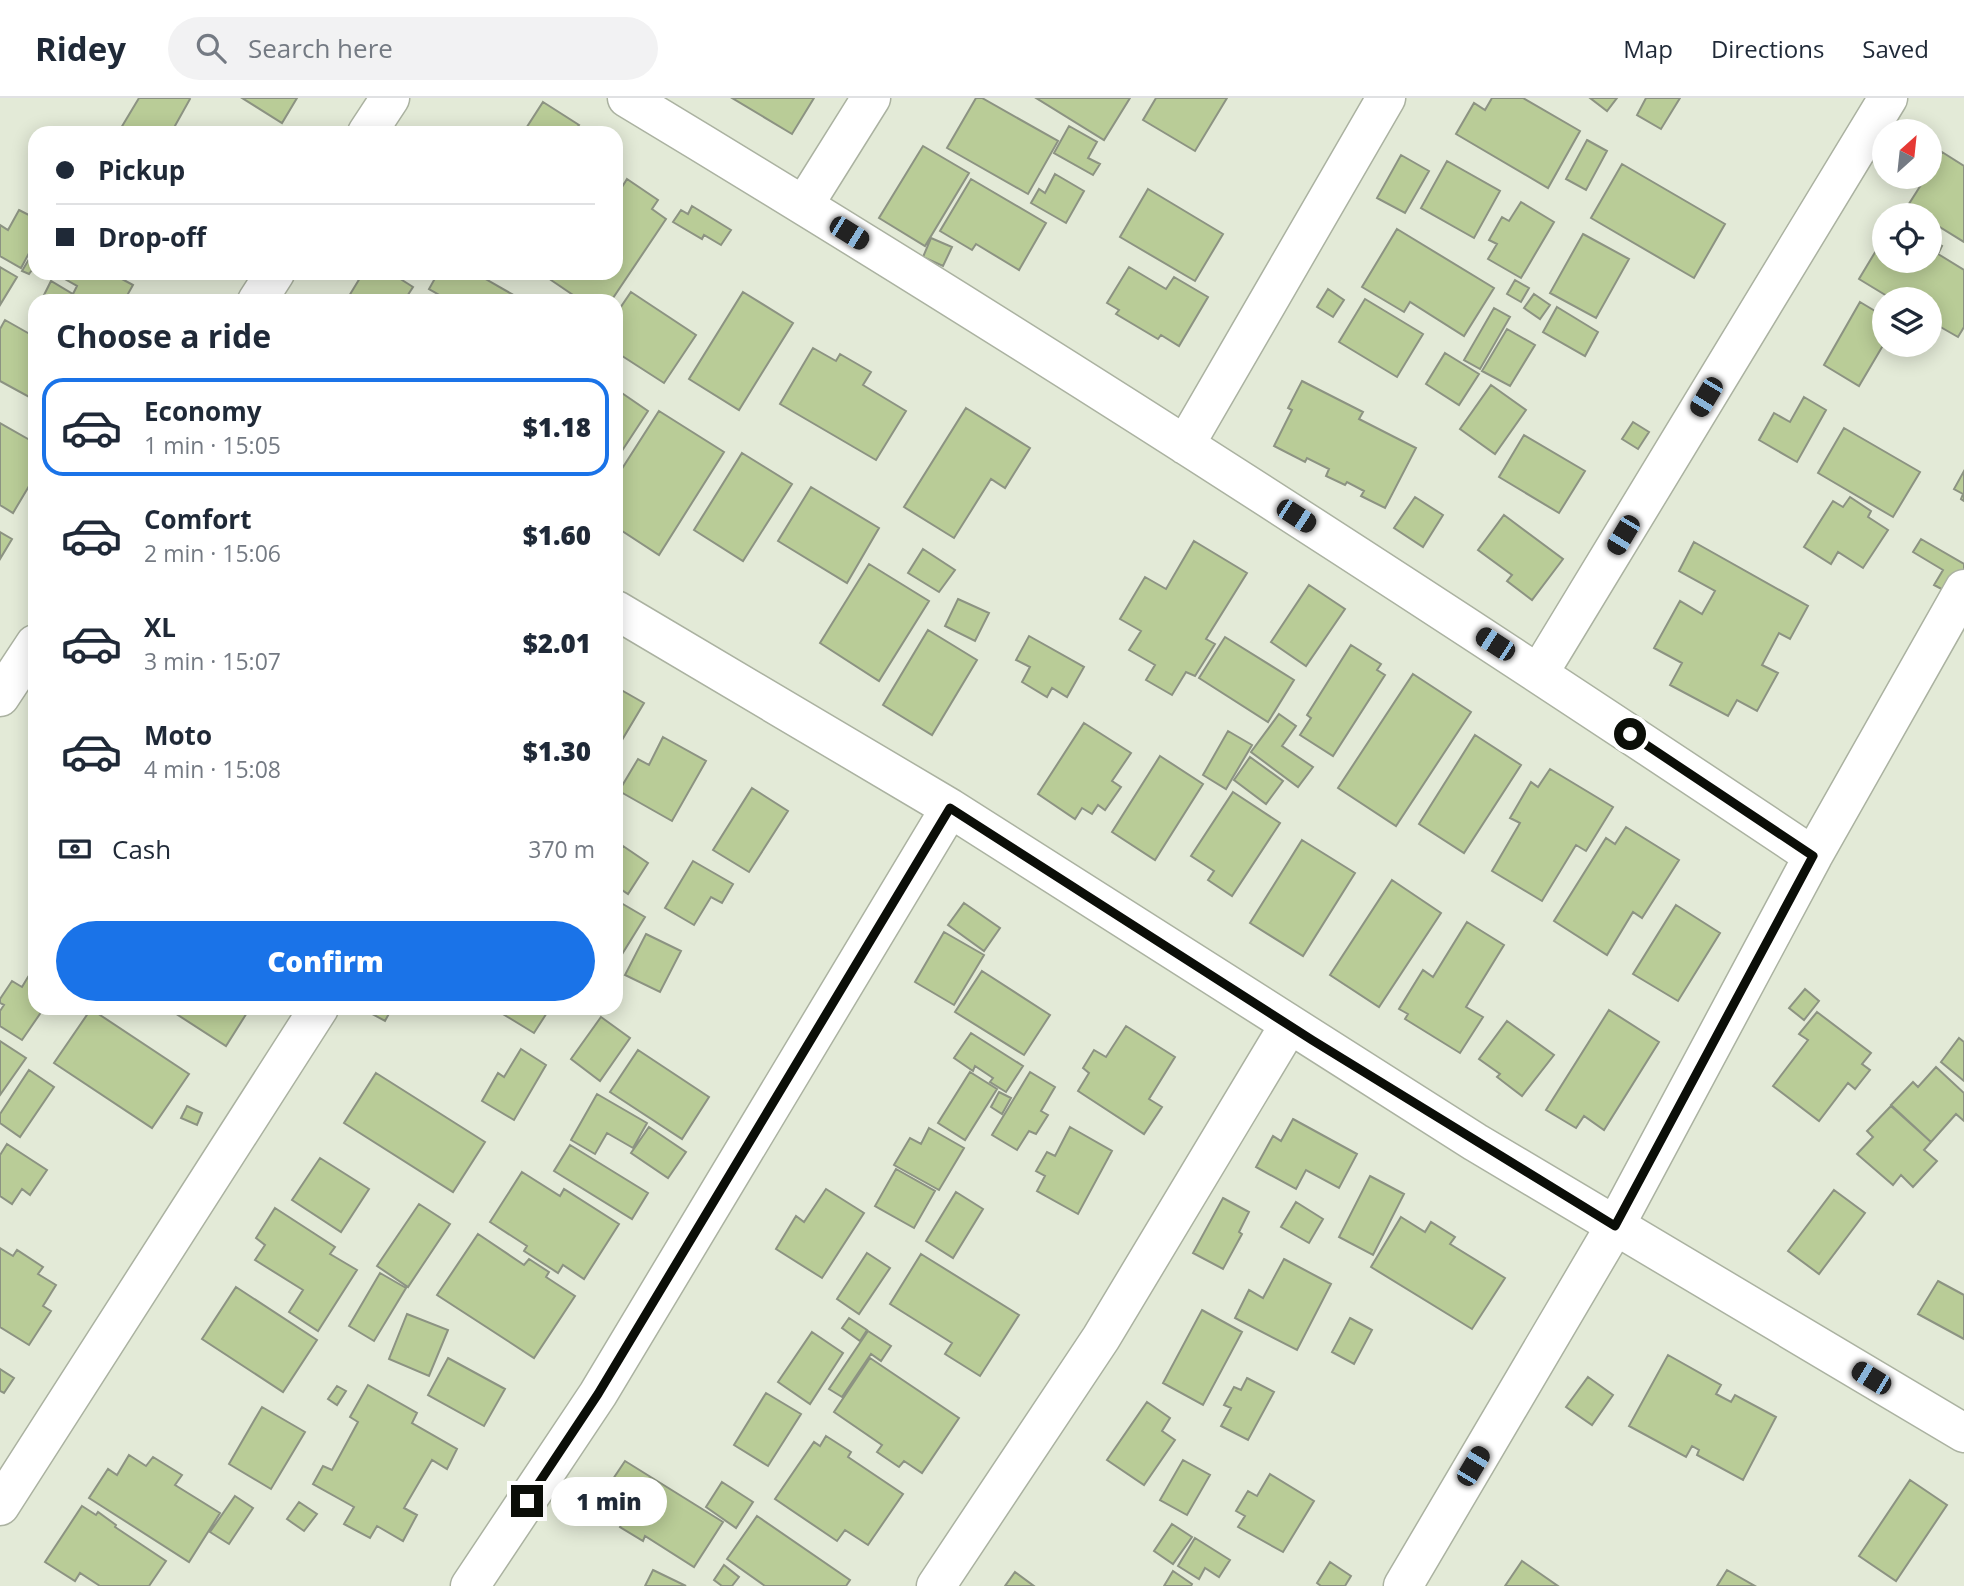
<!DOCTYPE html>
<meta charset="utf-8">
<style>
:root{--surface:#fff;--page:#f2f2f3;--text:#1f2937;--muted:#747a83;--line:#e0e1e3;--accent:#1a73e8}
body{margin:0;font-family:"Open Sans",sans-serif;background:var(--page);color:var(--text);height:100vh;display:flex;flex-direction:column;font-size:26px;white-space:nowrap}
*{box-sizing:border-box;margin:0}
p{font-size:23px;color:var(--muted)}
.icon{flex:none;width:38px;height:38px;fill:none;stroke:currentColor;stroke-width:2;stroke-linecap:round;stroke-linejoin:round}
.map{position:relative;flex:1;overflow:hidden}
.drawer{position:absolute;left:28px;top:196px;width:595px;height:721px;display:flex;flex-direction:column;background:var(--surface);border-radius:21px;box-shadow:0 4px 18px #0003}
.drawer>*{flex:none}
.guide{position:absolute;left:28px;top:28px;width:595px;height:154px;border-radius:21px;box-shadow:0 4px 18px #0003;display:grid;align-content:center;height:154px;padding:0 28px;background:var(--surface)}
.needle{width:46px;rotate:27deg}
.fabs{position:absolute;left:1872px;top:21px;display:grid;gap:14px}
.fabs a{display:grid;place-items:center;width:70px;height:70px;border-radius:50%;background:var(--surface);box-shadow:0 4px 18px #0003;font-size:35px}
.end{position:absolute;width:32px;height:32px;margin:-16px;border:9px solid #0b0e08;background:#fff;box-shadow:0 0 0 4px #fff}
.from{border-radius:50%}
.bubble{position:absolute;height:49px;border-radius:24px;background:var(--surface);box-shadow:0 4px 18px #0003;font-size:23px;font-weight:800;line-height:49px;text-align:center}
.car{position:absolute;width:21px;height:42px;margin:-21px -10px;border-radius:9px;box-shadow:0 0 5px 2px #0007;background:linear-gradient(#222 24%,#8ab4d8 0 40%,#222 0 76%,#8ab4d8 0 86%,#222 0)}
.guide b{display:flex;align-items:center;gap:24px;height:66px;font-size:26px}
.guide b+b{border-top:2px solid var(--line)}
.guide i{width:18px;height:18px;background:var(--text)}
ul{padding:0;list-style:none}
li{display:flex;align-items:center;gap:21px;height:98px;margin:0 14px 10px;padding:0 14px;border:4px solid transparent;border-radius:21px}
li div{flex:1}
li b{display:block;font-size:26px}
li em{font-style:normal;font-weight:800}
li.on{border-color:var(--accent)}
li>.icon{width:63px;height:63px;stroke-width:1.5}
h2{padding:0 28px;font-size:32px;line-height:84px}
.pay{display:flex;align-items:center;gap:18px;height:77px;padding:0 28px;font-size:26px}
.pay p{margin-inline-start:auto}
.cta{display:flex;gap:14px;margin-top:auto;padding:14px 28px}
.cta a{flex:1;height:80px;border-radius:42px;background:var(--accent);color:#fff;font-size:28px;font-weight:800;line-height:80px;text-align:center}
header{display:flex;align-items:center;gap:42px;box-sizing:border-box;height:98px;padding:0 35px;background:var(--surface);border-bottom:2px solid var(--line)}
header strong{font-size:33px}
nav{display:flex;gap:38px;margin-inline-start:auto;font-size:24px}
.search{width:490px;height:63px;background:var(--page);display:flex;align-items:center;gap:18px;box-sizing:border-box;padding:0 24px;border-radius:38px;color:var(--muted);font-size:26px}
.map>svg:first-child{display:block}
.building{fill:#b9cc97;stroke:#8c9382;stroke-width:2}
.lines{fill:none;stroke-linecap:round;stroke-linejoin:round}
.minor-casing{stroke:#abb2a1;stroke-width:41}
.minor{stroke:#fff;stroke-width:38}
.route{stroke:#0b0e08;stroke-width:9}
</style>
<header>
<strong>Ridey</strong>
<div class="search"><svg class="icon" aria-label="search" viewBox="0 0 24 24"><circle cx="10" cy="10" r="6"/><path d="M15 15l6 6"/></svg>Search here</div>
<nav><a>Map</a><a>Directions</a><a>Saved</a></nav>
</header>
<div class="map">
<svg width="1964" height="1488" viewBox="0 0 1964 1488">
<rect width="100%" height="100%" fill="#e3ead7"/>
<path class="building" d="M139 0H189L190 1 171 35H118Z
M242 0H297L282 25Z
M732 0H814L792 36Z
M976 0H982L1058 43 1028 96 947 50Z
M1036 0H1130L1104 42Z
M1156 0H1227L1195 53 1143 22Z
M1492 0H1523L1580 33 1548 90 1456 36 1474 5 1485 12Z
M1590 0H1617L1607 13Z
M1646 0H1680L1661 31 1637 17Z
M543 4 579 27 573 35H523Z
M1069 28 1097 44 1088 60 1100 66 1093 77 1054 55Z
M1587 42 1607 53 1586 92 1566 81Z
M923 48 969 75 925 148 879 120Z
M1942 54 1964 68V144L1930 123V117H1921L1907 109 1926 79H1930V73Z
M1401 57 1429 73 1405 115 1377 100Z
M1447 63 1500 93 1474 140 1421 110Z
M1622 66 1725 126 1694 180 1591 120Z
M1055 76 1084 93 1066 125 1031 105 1039 91 1045 95Z
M627 81 658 102 652 111 666 121 611 203H582L548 180 551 175H616V84L622 89Z
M971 81 1046 125 1019 172 976 146 972 152 940 133Z
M1148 91 1223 136 1195 183 1120 139Z
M1521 104 1554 124 1521 180 1488 161 1497 146 1489 142 1502 119 1509 123Z
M692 108 731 132 721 147 704 137 702 141 673 124 681 112 688 116Z
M19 112 35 120V144L21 170 0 158V127L8 132Z
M1397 131 1494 190 1464 238 1410 204 1404 214 1362 189Z
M1583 136 1629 161 1596 220 1550 195Z
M931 140 952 149 943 168 923 159Z
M1883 141 1885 142V163H1930V141L1942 148 1938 156 1964 172V229L1958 239 1930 223V201H1892L1859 181Z
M35 151V174L32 172 29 176 22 173Z
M0 169 17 179 0 207Z
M1129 169 1166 191 1174 179 1208 199 1179 248 1161 237 1158 241 1116 216 1119 212 1107 205Z
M68 175H111L133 187 124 203H41L51 183 73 196 77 188 65 181Z
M363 175H391L413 189 404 203H346Z
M438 175H475L517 199 515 203H450L429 191Z
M1515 182 1529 190 1521 204 1507 196Z
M1328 191 1344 202 1333 219 1317 209Z
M631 194 696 237 664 285 616 254V216Z
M743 194 793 225 739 312 689 281Z
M1534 196 1550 207 1540 221 1524 210Z
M1365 201 1423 236 1397 279 1339 244Z
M1860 204 1885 219V244L1859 288 1824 267Z
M1557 209 1598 234 1585 258 1543 234Z
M1494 210 1510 219 1480 271 1464 262Z
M5 222 35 239V295L31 300 0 283V231Z
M1507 231 1535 247 1510 288 1482 273Z
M813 250 836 263 840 256 871 274 863 287 906 313 876 362 780 306Z
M1445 255 1479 276 1459 307 1426 286Z
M1302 283 1363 314 1359 321 1416 350 1385 410 1361 398 1364 393 1347 384 1345 387 1326 378 1329 371 1307 360 1305 364 1274 348 1292 312 1288 310Z
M1491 287 1526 312 1495 356 1460 331Z
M616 291 648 313 616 362Z
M1804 299 1826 312 1797 364 1759 342 1774 315 1790 324Z
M966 310 1030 350 1005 390 991 381 954 440 904 409Z
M659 313 724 354 659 457 616 429V380Z
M1633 324 1649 334 1638 351 1622 341Z
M0 325 35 345V378L13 415 0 407Z
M1844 330 1920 374 1893 419 1818 375Z
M1524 337 1585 373 1559 415 1499 379Z
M742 355 792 386 743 463 694 432Z
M1964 373V403L1961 401 1963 396 1954 391Z
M811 389 879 430 847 485 778 443Z
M1415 399 1443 417 1423 449 1394 430Z
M1850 399 1871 413 1868 419 1888 432 1863 470 1838 454 1831 466 1804 449 1833 403 1843 409Z
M1504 417 1563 461 1532 502 1507 483 1512 477 1478 452Z
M0 434 12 441 0 461Z
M1921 441 1964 466V475L1951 496 1934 487 1943 472 1913 454Z
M1194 443 1247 475 1206 541 1215 546 1195 578 1186 574 1172 597 1146 582 1155 567 1129 552 1141 533 1120 521 1145 479 1166 491Z
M1694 444 1808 508 1790 541 1779 535 1762 567 1778 575 1757 613 1737 602 1728 618 1670 587 1682 565 1654 550 1680 503 1702 516 1715 493 1679 473Z
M923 451 955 472 939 494 908 475Z
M869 466 929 503 879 583 820 545Z
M1309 487 1345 511 1306 568 1271 544Z
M958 501 989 515 975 543 945 528Z
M928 532 977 562 932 637 883 607Z
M1029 538 1084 569 1067 599 1052 590 1047 599 1022 584 1030 569 1016 562Z
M1225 539 1294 582 1268 624 1199 580Z
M1351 547 1381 566 1377 572 1385 577 1333 658 1300 637 1311 620 1307 617Z
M1413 576 1471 614 1396 728 1338 690Z
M616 589 644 605 619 647 616 645Z
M1279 616 1296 628 1282 648 1313 669 1298 689 1251 654Z
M1084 625 1131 655 1112 683 1121 689 1105 712 1098 707 1092 716 1082 710 1075 721 1038 696Z
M1228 633 1252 647 1226 691 1203 677Z
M1475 637 1521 667 1464 755 1419 726Z
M663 639 706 663 672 723 619 693 638 661 649 667Z
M1160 658 1203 686 1155 762 1112 734Z
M1250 659 1283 683 1266 706 1234 682Z
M1550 671 1613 709 1586 753 1576 747 1542 803 1492 773 1520 725 1510 720 1531 684 1538 689Z
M752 690 788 713 749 774 713 752Z
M1233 694 1280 725 1232 798 1208 782 1214 773 1191 758Z
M1626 729 1679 762 1642 820 1633 814 1607 857 1554 823 1606 740 1615 746Z
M1302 742 1355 775 1303 858 1250 825Z
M623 748 648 765 628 796 616 788 618 773 616 758Z
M693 763 733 786 722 805 711 799 694 827 665 810Z
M1392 782 1441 815 1379 909 1330 877Z
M616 802 645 819 616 866Z
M964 805 1000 830 984 853 948 827Z
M1676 807 1720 835 1678 903 1633 876Z
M1467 824 1504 847 1466 909 1483 919 1460 955 1405 921 1408 916 1399 911 1423 872 1433 879Z
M944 834 984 857 954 907 915 884Z
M646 836 681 853 660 894 625 877Z
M982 873 1050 917 1024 957 955 914Z
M28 879 35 884V910H44L22 942 0 928V913L4 907 0 905V901L12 883 22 889Z
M1805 891 1819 903 1804 922 1789 910Z
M167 910H250L226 948Z
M366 910H392L385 923 365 912Z
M493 910H550L534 935Z
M91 911 189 976 152 1030 54 965Z
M1609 912 1659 944 1604 1032 1584 1018 1576 1030 1546 1012Z
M1817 914 1871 955 1862 966 1870 972 1855 991 1848 985 1819 1023 1773 988 1808 942 1799 936Z
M601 919 630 940 600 983 571 961Z
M1507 923 1554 957 1522 998 1497 979 1500 976 1479 961Z
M1126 928 1175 959 1149 1001 1162 1009 1144 1036 1078 993 1089 975 1083 970 1094 952 1106 959Z
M971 935 1023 968 1006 994 990 984 993 980 975 968 973 973 954 960Z
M1959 940 1964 944V983L1941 964Z
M0 943 26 960 0 997Z
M521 951 546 967 514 1022 482 1003 498 975 504 979Z
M638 952 709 999 682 1041 610 994Z
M1936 969 1964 995V1023L1956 1016 1931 1044 1891 1007 1913 984 1918 989Z
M29 972 54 989 20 1039 0 1025V1016Z
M970 974 997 991 965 1042 938 1025Z
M1030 974 1055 989 1041 1013 1048 1017 1036 1036 1029 1033 1017 1052 992 1037Z
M376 975 485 1044 453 1094 344 1025Z
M999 994 1011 1000 1002 1016 991 1009Z
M597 996 647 1025 633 1050 607 1035 595 1056 571 1042Z
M187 1008 202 1015 197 1027 181 1020Z
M1891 1008 1931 1044 1924 1052 1937 1063 1913 1089 1901 1077 1893 1087 1857 1056 1873 1039 1867 1033Z
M1293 1021 1357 1056 1339 1090 1306 1072 1296 1091 1256 1069 1273 1038 1281 1043Z
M649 1029 686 1054 668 1080 631 1055Z
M1070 1029 1112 1053 1078 1116 1037 1093 1045 1078 1036 1073 1047 1054 1055 1058Z
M929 1030 964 1050 939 1092 894 1067 910 1040 921 1046Z
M7 1046 47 1072 30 1097 22 1091 12 1106 0 1098V1057Z
M570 1047 648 1095 632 1121 554 1073Z
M320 1060 369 1091 341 1134 292 1102Z
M896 1071 935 1093 914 1130 875 1108Z
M522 1074 560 1098 564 1091 619 1126 584 1181 563 1167 558 1175 524 1153 527 1148 490 1124Z
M1370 1078 1404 1096 1373 1157 1339 1139Z
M826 1091 864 1115 822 1180 776 1151 796 1118 804 1124Z
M1834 1092 1865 1115 1819 1176 1788 1153Z
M956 1094 983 1111 953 1160 926 1143Z
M1223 1100 1249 1114 1239 1134 1242 1136 1223 1171 1193 1155Z
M1296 1104 1323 1121 1309 1145 1281 1129Z
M419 1106 450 1126 408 1189 377 1168Z
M275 1110 335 1149 330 1156 357 1172 318 1233 289 1214 303 1192 255 1162 265 1147 256 1140Z
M1401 1119 1425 1134 1431 1124 1455 1139 1450 1146 1505 1180 1472 1231 1371 1169Z
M478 1136 524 1167 529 1161 549 1174 546 1179 575 1198 534 1260 437 1197Z
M0 1150 13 1158 17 1152 43 1169 38 1176 56 1187 43 1208 51 1213 29 1247 0 1229Z
M867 1155 890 1170 859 1216 837 1201Z
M921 1156 1019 1217 980 1278 945 1256 952 1245 890 1206Z
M1284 1161 1331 1186 1297 1252 1235 1220 1249 1192 1263 1200Z
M380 1175 406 1190 374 1243 349 1228Z
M1938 1183 1964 1197V1241L1918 1216Z
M236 1189 317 1242 283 1294 202 1241Z
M1202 1212 1242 1234 1203 1307 1163 1285Z
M407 1216 448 1232 429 1278 389 1261Z
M849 1220 867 1232 860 1243 842 1230Z
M1350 1220 1372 1232 1354 1266 1332 1254Z
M868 1233 891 1248 881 1263 871 1256 842 1299 829 1291Z
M812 1234 843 1255 810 1306 778 1284Z
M1668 1257 1721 1287 1716 1296 1731 1304 1735 1297 1776 1319 1743 1382 1697 1357 1699 1352 1692 1348 1686 1359 1629 1328Z
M448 1260 505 1291 484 1328 428 1297Z
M870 1260 959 1320 922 1375 904 1363 899 1369 877 1354 882 1347 834 1314Z
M0 1271 14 1280 4 1295 0 1293Z
M1588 1279 1613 1297 1592 1327 1566 1309Z
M1247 1280 1274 1294 1248 1342 1221 1328 1231 1310 1224 1307 1234 1289 1241 1292Z
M368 1287 417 1315 412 1325 457 1351 447 1371 432 1362 404 1410 417 1417 403 1443 377 1428 370 1440 344 1426 354 1409 313 1386 323 1368 332 1372 358 1324 350 1319Z
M337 1288 346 1293 337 1307 328 1301Z
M766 1295 801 1316 768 1368 734 1347Z
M1147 1304 1170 1320 1162 1333 1175 1342 1144 1387 1107 1362Z
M262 1309 305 1334 271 1391 229 1366Z
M826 1338 851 1354 848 1359 903 1396 868 1447 845 1432 837 1443 775 1401 814 1344 820 1348Z
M129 1357 146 1368 153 1359 182 1377 175 1387 220 1415 189 1464 89 1400 108 1371 117 1377Z
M1183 1362 1210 1377 1187 1417 1160 1402Z
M625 1363 723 1424 694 1469 645 1438 643 1443 620 1429 623 1423 605 1412 616 1395 607 1390Z
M1270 1376 1314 1403 1283 1454 1238 1429 1245 1418 1236 1413 1248 1393 1257 1398Z
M1910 1382 1947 1407 1896 1483 1859 1458Z
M722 1384 753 1404 736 1430 706 1409Z
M235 1398 253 1410 229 1446 210 1434Z
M299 1404 317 1416 304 1433 287 1421Z
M82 1408 96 1417 98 1414 116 1427 115 1429 166 1463 149 1488H100L80 1475 75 1483 45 1464Z
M757 1418 850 1482 846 1488H765L727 1461Z
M1172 1426 1192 1439 1173 1466 1154 1453Z
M1195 1440 1230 1462 1219 1479 1205 1470 1199 1481 1178 1468Z
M1522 1463 1558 1488H1505Z
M1330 1464 1351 1478 1345 1488H1321L1317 1485Z
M724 1467 739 1479 732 1488H722L714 1482Z
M653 1472 686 1488H645Z
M1727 1472 1755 1488H1717Z
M1173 1473 1192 1486 1191 1488H1164Z
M1015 1474 1034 1488H1005Z"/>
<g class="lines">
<defs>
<path id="minor" d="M627 0C1029 242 1423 497 1813 758
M367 35 390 0
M804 107 871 0
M257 203 275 175
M1185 347 1386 0
M616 512 950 710 1475 1044 1964 1335
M1539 575 1888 0
M0 599 35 546
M0 1408 319 910
M470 1488 598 1296 950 710
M936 1488 1101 1240 1289 927
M1403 1488 1615 1128 1813 758 1964 491"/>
</defs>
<use href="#minor" class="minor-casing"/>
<use href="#minor" class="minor"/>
</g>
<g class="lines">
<path class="route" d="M527 1403 598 1296 950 710 1312 942 1615 1128 1813 758 1630 636"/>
</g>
</svg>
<div class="fabs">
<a><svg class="needle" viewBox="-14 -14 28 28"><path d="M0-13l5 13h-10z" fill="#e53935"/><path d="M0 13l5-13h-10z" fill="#747a83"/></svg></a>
<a><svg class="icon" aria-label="locate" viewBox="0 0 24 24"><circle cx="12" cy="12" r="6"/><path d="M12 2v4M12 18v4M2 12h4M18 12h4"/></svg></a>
<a><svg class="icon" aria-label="layers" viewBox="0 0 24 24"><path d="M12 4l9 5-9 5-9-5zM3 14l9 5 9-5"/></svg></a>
</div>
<i class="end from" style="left:1630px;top:636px"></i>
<i class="end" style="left:527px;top:1403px"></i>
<div class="bubble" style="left:551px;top:1379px;width:116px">1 min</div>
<i class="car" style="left:849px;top:135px;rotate:122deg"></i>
<i class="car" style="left:1706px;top:299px;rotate:211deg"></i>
<i class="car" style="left:1296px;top:418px;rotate:123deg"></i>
<i class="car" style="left:1623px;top:437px;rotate:211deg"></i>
<i class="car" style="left:1495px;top:546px;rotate:303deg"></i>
<i class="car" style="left:1871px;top:1280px;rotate:301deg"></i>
<i class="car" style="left:1473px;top:1368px;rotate:31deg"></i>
<div class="guide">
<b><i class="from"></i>Pickup</b>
<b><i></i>Drop-off</b>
</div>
<section class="drawer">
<h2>Choose a ride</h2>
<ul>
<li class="on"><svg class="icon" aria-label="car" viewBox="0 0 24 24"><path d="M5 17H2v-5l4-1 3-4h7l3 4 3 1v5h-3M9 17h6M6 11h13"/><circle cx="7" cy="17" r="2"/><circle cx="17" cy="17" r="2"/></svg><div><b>Economy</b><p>1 min · 15:05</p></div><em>$1.18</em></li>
<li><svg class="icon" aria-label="car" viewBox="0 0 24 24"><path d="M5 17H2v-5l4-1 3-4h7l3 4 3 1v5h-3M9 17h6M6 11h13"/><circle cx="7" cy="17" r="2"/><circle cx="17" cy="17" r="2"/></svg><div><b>Comfort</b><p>2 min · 15:06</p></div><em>$1.60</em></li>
<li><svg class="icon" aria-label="car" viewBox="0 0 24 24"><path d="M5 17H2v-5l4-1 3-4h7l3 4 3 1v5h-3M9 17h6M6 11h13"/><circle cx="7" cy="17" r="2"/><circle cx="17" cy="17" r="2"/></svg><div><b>XL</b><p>3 min · 15:07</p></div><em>$2.01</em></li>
<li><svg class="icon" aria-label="car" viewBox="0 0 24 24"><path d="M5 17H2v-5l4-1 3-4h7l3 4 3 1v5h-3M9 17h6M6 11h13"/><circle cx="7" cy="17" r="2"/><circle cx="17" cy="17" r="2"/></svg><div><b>Moto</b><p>4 min · 15:08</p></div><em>$1.30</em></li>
</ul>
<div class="pay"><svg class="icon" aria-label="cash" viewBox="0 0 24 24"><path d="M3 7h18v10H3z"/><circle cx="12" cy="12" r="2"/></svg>Cash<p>370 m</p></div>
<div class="cta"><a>Confirm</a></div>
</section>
</div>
